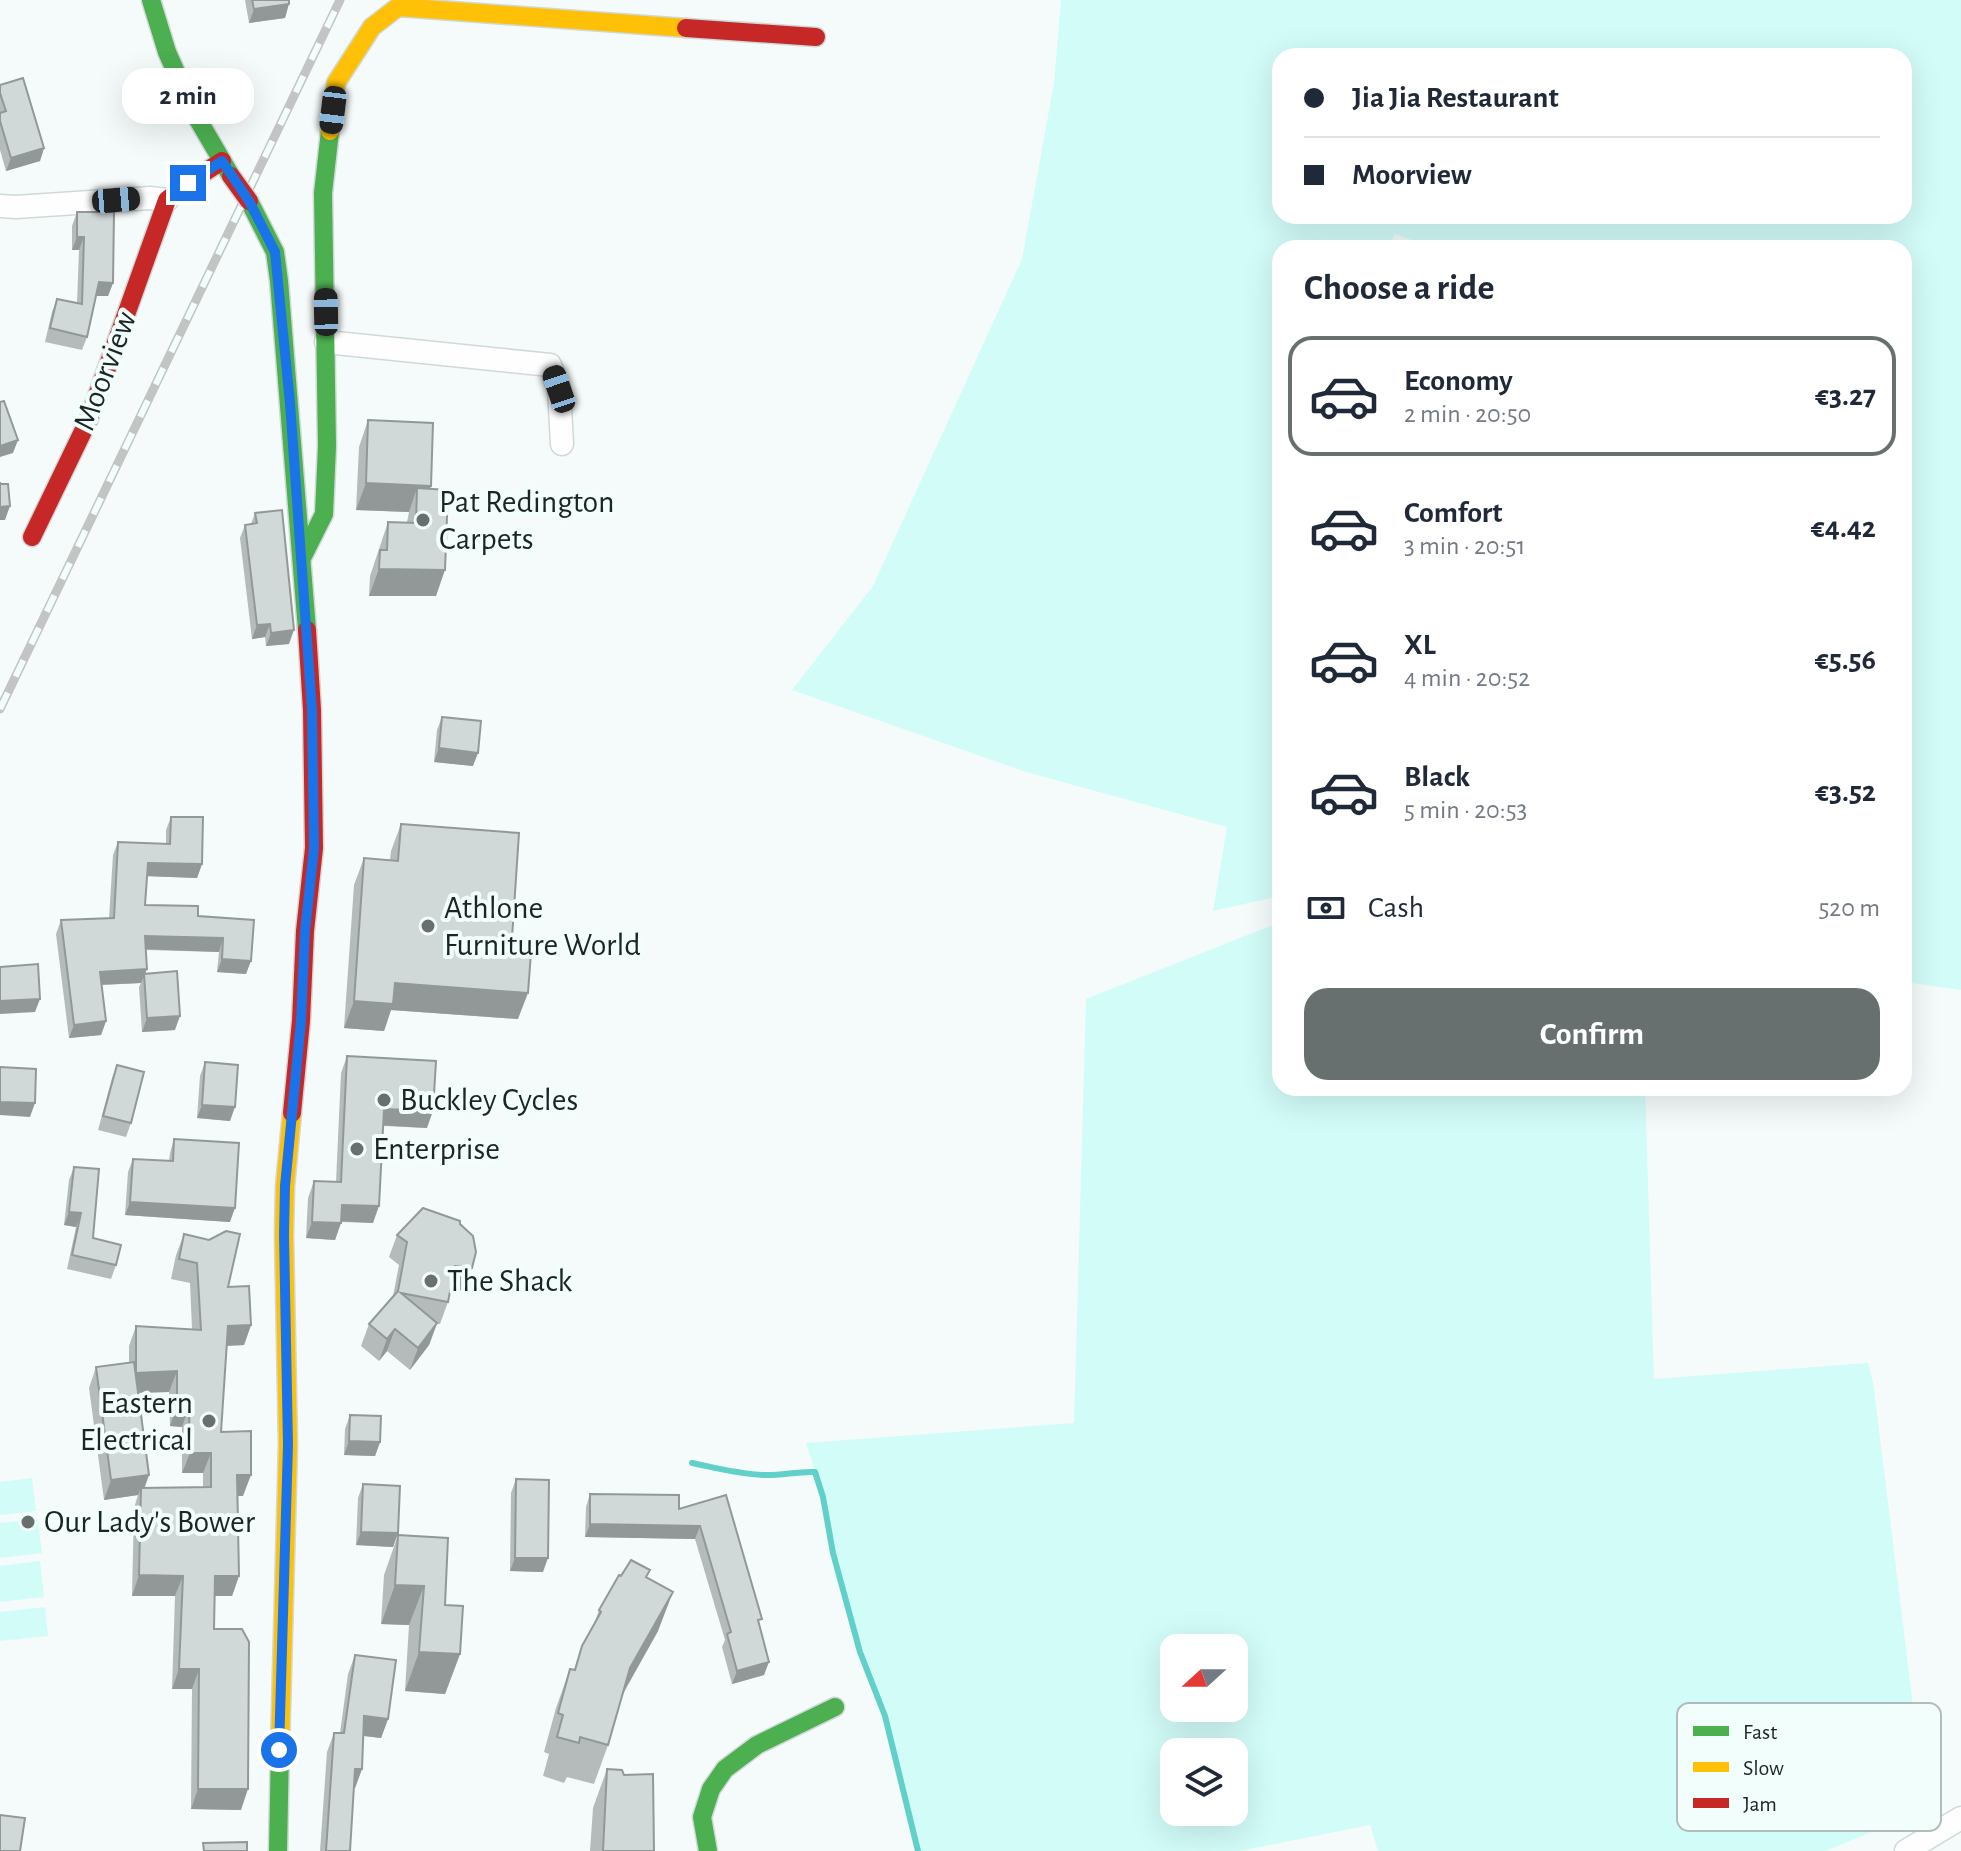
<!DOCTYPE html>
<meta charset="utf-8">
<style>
:root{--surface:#fff;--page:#f6f6f7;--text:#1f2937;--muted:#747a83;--line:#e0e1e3;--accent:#67706f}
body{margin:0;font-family:"Alegreya Sans",sans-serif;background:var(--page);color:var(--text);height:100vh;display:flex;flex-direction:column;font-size:30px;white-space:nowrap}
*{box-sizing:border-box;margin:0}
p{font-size:26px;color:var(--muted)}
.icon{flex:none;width:44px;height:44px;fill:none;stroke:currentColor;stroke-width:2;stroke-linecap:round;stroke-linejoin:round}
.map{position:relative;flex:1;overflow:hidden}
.side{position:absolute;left:1272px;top:240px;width:640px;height:856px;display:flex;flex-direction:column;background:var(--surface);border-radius:24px;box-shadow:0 8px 32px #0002}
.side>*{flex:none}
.top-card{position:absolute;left:1272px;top:48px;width:640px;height:176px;border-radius:24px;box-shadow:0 8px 32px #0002;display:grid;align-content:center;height:176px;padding:0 32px;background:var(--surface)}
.needle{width:52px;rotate:249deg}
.fabs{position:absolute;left:1160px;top:1634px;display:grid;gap:16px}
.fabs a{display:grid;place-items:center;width:88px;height:88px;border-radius:16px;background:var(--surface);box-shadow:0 8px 32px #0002;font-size:40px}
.end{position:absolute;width:36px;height:36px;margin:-18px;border:10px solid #1a73e8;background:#fff;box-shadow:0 0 0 4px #fff}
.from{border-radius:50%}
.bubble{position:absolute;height:56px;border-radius:24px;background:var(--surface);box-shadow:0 8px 32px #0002;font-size:26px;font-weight:700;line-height:56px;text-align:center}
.car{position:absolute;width:24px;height:48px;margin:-24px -12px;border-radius:10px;box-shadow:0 0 6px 2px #0007;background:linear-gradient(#222 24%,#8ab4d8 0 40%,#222 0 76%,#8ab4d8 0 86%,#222 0)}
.top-card b{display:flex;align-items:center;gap:28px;height:76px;font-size:30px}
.top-card b+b{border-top:2px solid var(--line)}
.top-card i{width:20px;height:20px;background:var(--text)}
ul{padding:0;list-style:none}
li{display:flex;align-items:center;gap:24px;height:120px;margin:0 16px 12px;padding:0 16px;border:4px solid transparent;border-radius:24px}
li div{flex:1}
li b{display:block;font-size:30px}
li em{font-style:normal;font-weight:700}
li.selected{border-color:var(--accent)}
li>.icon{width:72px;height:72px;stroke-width:1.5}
h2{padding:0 32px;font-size:36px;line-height:96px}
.pay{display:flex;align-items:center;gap:20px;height:88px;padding:0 32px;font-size:30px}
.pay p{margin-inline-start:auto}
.cta{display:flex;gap:16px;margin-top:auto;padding:16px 32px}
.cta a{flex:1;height:92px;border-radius:24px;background:var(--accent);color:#fff;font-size:32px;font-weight:700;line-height:92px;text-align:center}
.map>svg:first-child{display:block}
.grass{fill:#d2fcf8;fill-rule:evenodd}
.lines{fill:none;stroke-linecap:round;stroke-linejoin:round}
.stream{stroke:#60d0c9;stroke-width:6}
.street-casing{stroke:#d0d9d8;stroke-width:25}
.fast-casing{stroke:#d0d9d8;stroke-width:21}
.slow-casing{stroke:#d0d9d8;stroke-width:21}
.jam-casing{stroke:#d0d9d8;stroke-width:21}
.street{stroke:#fefefe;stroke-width:22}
.fast{stroke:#4caf50;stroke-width:18}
.slow{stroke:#ffc107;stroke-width:18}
.jam{stroke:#c62828;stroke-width:18}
.rail-casing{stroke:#c3c5c4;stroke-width:9}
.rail{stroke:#f2fefc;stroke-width:6;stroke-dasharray:18;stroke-linecap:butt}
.jam-bridge-casing{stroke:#d0d9d8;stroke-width:21;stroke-linecap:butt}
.jam-bridge{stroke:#c62828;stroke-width:18}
.wall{fill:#b4bbba;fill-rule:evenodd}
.shaded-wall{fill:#929897}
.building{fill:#d1d9d8;stroke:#929897;stroke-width:2}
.route{stroke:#1a73e8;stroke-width:10}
.poi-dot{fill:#67706f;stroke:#f2fefc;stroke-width:3}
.labels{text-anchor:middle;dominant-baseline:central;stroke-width:8;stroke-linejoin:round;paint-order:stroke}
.street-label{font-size:32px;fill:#1a2524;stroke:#f2fefc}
.poi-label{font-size:32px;fill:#1a2524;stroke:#f2fefc;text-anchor:start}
.key{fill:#f2fefc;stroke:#b1bdbb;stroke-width:2}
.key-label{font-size:22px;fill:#1a2524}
</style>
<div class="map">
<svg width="1961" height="1851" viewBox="0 0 1961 1851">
<rect width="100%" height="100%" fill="#f5fbfa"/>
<path class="grass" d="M1061 0H1961V990L1904 982V248H1433L1395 234 1389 248H1280V896L1213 911 1227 827 1026 772 792 690 873 586 1022 259 1054 83ZM1904 56V216H1280V56Z
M1280 922V1088H1645L1654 1379 1868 1363 1873 1382 1926 1810 1825 1851H1378L1370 1825 1240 1851H918L885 1716 860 1652 823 1497 806 1443 1074 1423 1086 999ZM1174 1648H1234V1708H1174ZM1174 1752H1234V1812H1174Z
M32 1478 36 1511 0 1515V1482Z
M38 1519 42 1553 0 1558V1523Z
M40 1561 44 1597 0 1602V1566Z
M45 1607 48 1636 0 1641V1612Z"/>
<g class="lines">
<path class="stream" d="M692 1463C716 1468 739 1474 763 1475 781 1476 797 1471 815 1472L823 1497 833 1553 860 1652 885 1716 918 1851"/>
<defs>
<path id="street" d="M0 206 16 207 150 198 167 200
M326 342 550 365 559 389 562 444
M1906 1851 1961 1818"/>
<path id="fast" d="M151 0 167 52 193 111 231 176
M249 201 275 252 279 281 307 630
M302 558 324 514 327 446 323 193 330 131
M278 1851 280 1747
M708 1851 702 1817 711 1789 725 1769 757 1745 835 1707"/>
<path id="slow" d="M330 131 336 83 372 27 398 7 686 28
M280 1747 288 1445 284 1235 285 1186 292 1113"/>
<path id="jam" d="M686 28 816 37
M32 537 88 421 167 200 188 183 222 161
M292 1113 301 1021 305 931 314 848 312 710 307 630"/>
</defs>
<use href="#street" class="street-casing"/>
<use href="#fast" class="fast-casing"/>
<use href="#slow" class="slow-casing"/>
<use href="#jam" class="jam-casing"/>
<use href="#street" class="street"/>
<use href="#fast" class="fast"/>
<use href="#slow" class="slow"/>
<use href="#jam" class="jam"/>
<defs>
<path id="rail" d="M0 709 340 0"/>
</defs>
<use href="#rail" class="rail-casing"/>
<use href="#rail" class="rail"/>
<defs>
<path id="jam-bridge" d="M231 176 249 201"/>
</defs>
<use href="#jam-bridge" class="jam-bridge-casing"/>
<use href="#jam-bridge" class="jam-bridge"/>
</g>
<path class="wall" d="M245 0H289L285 18 249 23Z
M0 85 44 148 40 161 6 171 0 150Z
M77 212 113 283 108 296H96L87 337 82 350 45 342 52 312 57 299 77 303 79 250H72V226Z
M368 420 430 489 436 596H369L370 576 388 522H407L409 512 356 510 359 447Z
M255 513 289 644 266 646 265 637 252 639 240 538 245 525 251 524Z
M442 717 473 766 434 762 437 730Z
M171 817 202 864 197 878 147 876 145 905 198 916 254 920 246 974 217 972 219 952 146 950 147 969 145 974 175 1030 142 1032 139 987 141 983 102 985 106 1021 101 1035 69 1038 56 934 61 920 109 918 113 855 118 842 166 844V830Z
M401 824 512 938 518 1019 391 1010 384 1031 344 1028 354 885 364 858 390 860 391 851Z
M347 1056 427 1128 383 1126 373 1223 341 1222 335 1240 306 1238 308 1198 314 1181 336 1182 341 1073Z
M205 1062 230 1121 197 1118 200 1076Z
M117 1065 131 1123 126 1137 98 1130 112 1078Z
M174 1139 230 1222 125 1215 128 1172 133 1159 169 1161 170 1153Z
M74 1167 93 1238 116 1265 111 1279 67 1269 76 1227 64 1225 69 1180Z
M423 1208 464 1291 451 1289 448 1302 440 1324H437L429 1345 410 1370 387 1351 379 1361 361 1346 369 1324 393 1296 399 1265 389 1257 397 1235Z
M184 1234 228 1287 251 1325 244 1345 227 1346 221 1432 243 1496H238L239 1576 232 1596H215L214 1629 241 1810 191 1809 192 1689H172L175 1596H132L134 1508 138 1495 104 1500 89 1388 96 1367 129 1363V1346L136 1326 192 1329 190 1283 171 1279 176 1255ZM169 1392 170 1426 182 1427V1473H203V1487L144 1488 138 1393Z
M350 1415 380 1442 375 1456 344 1455 345 1429Z
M516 1479 543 1572 510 1571 511 1493Z
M363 1484 398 1533 393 1547 356 1545 358 1498Z
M590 1494 679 1509 726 1495 759 1626 764 1675 732 1684 722 1647 725 1640 695 1539 585 1537 586 1507Z
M398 1535 445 1605 460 1654 445 1694 405 1691 409 1625 381 1624 384 1575Z
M621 1576 647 1577 658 1631 622 1696 608 1745 594 1784 567 1777 564 1783 543 1776 549 1754 544 1752 556 1708 570 1669 574 1670 582 1646 592 1630 599 1610Z
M355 1655 388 1719 381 1738 363 1736 362 1769 355 1788H354L350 1851H320L327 1752 334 1733H340L348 1674Z
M607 1769 624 1775 654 1851H590L593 1808Z"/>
<path class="shaded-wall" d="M289 4 285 18 249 23 254 9Z
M44 148 40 161 6 171 11 158Z
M77 237H84L79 250H72Z
M99 282 113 283 108 296H94Z
M18 440 13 453 0 457V446Z
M366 483 431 486 421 512 417 488 409 512 356 510Z
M10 506 5 520H0V507Z
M379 569 445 570 436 596H369Z
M270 624 265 637 252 639 257 625Z
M294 630 289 644 266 646 271 633Z
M439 748 478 753 473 766 434 762Z
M148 863 202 864 197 878 143 876Z
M145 936 223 938 219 952 141 949Z
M222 959 251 961 246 974 217 972Z
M147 969 141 983 95 985 100 972Z
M395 983 528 993 518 1019 391 1010 384 1031 344 1028 354 1001Z
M40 999 35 1012 0 1014V1001Z
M180 1016 175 1030 142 1032 147 1018Z
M106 1021 101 1035 69 1038 74 1025Z
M0 1102 35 1103 30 1117 0 1115Z
M202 1105 235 1107 230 1121 197 1118Z
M384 1109 433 1111 427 1128 378 1125Z
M130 1202 235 1208 230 1222 125 1215Z
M342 1205 379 1206 373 1223 336 1221Z
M69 1212 81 1213 76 1227 64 1225Z
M312 1222 341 1223 335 1240 306 1238Z
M455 1266 472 1268 464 1291 447 1288Z
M437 1323 429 1345 410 1370 418 1348Z
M251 1325 244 1345 221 1346 228 1326Z
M395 1329 387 1351 379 1361 387 1339Z
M177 1371 169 1392 128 1393 136 1373Z
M177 1406H189L182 1427 170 1426Z
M349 1441 380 1442 375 1456 344 1455Z
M190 1453H211L203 1473H182Z
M149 1475 142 1495 141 1488 138 1495 104 1500 111 1480Z
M237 1475H251L243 1496H230Z
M590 1524 700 1526 695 1539 585 1537Z
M361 1532 398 1533 393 1547 356 1545Z
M515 1558H548L543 1572 510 1571Z
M139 1575 183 1576 175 1596H132Z
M215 1576H239L232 1596H208Z
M395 1585 424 1586 409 1625 381 1624Z
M673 1592 658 1631 615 1707 630 1668Z
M419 1652 460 1654 445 1694 405 1691Z
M769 1662 764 1675 732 1684 737 1671Z
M179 1669H199L192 1689H172Z
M364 1716 388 1719 381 1738 357 1735Z
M355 1769H362L355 1788H348Z
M198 1789H248L241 1810 191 1809Z"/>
<path class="building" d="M252 0H289V4L254 9Z
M23 78 44 148 11 158 0 121V113L6 111 0 93V85Z
M77 212H114L113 283 99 282 87 337 50 328 57 299 82 304 84 237H77Z
M4 401 18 440 0 446V402Z
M368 420 433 423 431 486 366 483Z
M0 482V484H8L10 506 0 507Z
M417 488 448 490 445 570 379 569 380 550H387L388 522 416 523Z
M282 510 294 630 271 633 270 624 257 625 245 525 257 523 255 513Z
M442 717 481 721 478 753 439 748Z
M171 817H203L202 864 148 863 145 905 198 906V916L254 920 251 961 222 959 223 938 145 936 147 969 100 972 106 1021 74 1025 61 920 114 918 118 842 170 844Z
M401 824 519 833 512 938 532 939 528 993 395 983 393 1004 354 1001 364 858 398 861Z
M38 964 40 999 0 1001V967Z
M177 971 180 1016 147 1018 144 974Z
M347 1056 436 1061 433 1111 384 1109 379 1206 342 1205 341 1223 312 1222 314 1181 341 1182Z
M205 1062 238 1065 235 1107 202 1105Z
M117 1065 144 1072 131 1123 103 1116Z
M0 1067 36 1069 35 1103 0 1102Z
M174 1139 239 1143 235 1208 130 1202 133 1159 173 1161Z
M74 1167 99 1169 93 1238 121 1245 116 1265 72 1255 81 1213 69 1212Z
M423 1208 460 1221V1224L473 1236 476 1252 472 1268 455 1266 448 1302 401 1293 437 1323 418 1348 395 1329 387 1339 369 1324 398 1291 407 1242 397 1235Z
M226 1231 240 1234 228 1287 249 1286 251 1325 228 1326 221 1432 251 1431V1475H237L239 1576H215L214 1629H242L249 1642 248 1789H198L199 1669H179L183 1576 139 1575 141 1488 211 1487V1453H190L189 1406H177V1371L136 1373V1326L201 1330 197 1263 179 1259 184 1234 209 1240Z
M134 1362 149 1475 111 1480 96 1367Z
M350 1415 381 1416 380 1442 349 1441Z
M516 1479 549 1480 548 1558H515Z
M363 1484 400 1486 398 1533 361 1532Z
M590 1494 679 1495V1509L726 1495 762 1619 758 1620 769 1662 737 1671 727 1634 731 1632 700 1526 590 1524Z
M398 1535 448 1538 445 1605 463 1606 460 1654 419 1652 424 1586 395 1585Z
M631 1560 650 1570 646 1577 673 1592 630 1668 608 1745 580 1737 579 1743 557 1737 563 1715 558 1713 570 1669 575 1670 582 1646 601 1612 599 1610 619 1575 621 1576Z
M355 1655 396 1660 388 1719 364 1716 362 1769H355L350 1851H326L334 1733H344Z
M607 1769 622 1770 624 1775 653 1774 654 1851H603Z
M0 1815 25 1818 20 1851H0Z
M247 1842V1851H204L203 1843Z"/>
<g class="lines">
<path class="route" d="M188 183 222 161 249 201 275 252 290 403 312 710 314 848 305 931 301 1021 285 1186 284 1235 288 1445 279 1750"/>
</g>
<g class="poi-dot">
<circle cx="423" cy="520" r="8"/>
<circle cx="428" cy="926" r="8"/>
<circle cx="384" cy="1100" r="8"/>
<circle cx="357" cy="1149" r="8"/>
<circle cx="431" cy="1281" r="8"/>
<circle cx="209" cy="1421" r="8"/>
<circle cx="28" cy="1522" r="8"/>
</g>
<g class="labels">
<g class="street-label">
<text transform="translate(105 371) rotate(-69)">Moorview</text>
</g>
<g class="poi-label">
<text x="439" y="502">Pat Redington<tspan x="439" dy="37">Carpets</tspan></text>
<text x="444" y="908">Athlone<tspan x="444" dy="37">Furniture World</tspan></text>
<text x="400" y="1100">Buckley Cycles</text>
<text x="373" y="1149">Enterprise</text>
<text x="447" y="1281">The Shack</text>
<text x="193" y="1403" text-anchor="end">Eastern<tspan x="193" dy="37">Electrical</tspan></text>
<text x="44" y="1522">Our Lady's Bower</text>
</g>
</g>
<rect x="1677" y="1703" width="264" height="128" rx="12" class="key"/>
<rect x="1693" y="1726" width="36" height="10" fill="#4caf50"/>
<rect x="1693" y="1762" width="36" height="10" fill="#ffc107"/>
<rect x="1693" y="1798" width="36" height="10" fill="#c62828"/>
<g class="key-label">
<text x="1743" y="1739">Fast</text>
<text x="1743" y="1775">Slow</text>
<text x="1743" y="1811">Jam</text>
</g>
</svg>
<div class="fabs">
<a><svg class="needle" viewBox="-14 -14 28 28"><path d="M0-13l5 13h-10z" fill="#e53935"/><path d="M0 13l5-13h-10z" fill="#747a83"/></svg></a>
<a><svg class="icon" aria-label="layers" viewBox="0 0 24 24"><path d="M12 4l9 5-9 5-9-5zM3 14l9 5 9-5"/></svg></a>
</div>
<i class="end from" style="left:279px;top:1750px"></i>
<i class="end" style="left:188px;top:183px"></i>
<div class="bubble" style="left:122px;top:68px;width:132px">2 min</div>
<i class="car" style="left:333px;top:110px;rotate:187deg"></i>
<i class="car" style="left:116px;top:200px;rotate:85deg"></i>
<i class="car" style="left:326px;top:312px;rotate:359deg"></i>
<i class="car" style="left:559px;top:389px;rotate:341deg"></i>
<div class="top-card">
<b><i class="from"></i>Jia Jia Restaurant</b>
<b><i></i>Moorview</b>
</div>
<section class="side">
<h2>Choose a ride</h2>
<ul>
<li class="selected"><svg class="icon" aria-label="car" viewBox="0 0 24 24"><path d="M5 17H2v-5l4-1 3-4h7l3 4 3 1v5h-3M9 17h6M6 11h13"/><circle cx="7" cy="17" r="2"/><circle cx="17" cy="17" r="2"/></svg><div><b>Economy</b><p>2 min · 20:50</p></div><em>€3.27</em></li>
<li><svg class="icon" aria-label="car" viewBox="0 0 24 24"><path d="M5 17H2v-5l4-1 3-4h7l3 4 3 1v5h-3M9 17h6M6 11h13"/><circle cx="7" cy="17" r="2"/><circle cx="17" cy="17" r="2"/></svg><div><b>Comfort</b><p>3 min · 20:51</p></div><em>€4.42</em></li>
<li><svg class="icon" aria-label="car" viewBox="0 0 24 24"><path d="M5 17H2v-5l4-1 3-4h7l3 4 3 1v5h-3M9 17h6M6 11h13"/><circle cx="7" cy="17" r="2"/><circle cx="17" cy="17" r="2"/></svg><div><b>XL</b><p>4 min · 20:52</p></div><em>€5.56</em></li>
<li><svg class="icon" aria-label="car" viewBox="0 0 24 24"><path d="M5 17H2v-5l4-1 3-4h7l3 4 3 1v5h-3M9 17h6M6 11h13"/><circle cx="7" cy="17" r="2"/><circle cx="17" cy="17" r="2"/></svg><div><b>Black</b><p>5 min · 20:53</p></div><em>€3.52</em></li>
</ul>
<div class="pay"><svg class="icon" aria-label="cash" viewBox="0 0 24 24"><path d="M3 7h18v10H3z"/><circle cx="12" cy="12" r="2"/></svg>Cash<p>520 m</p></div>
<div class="cta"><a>Confirm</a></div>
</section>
</div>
